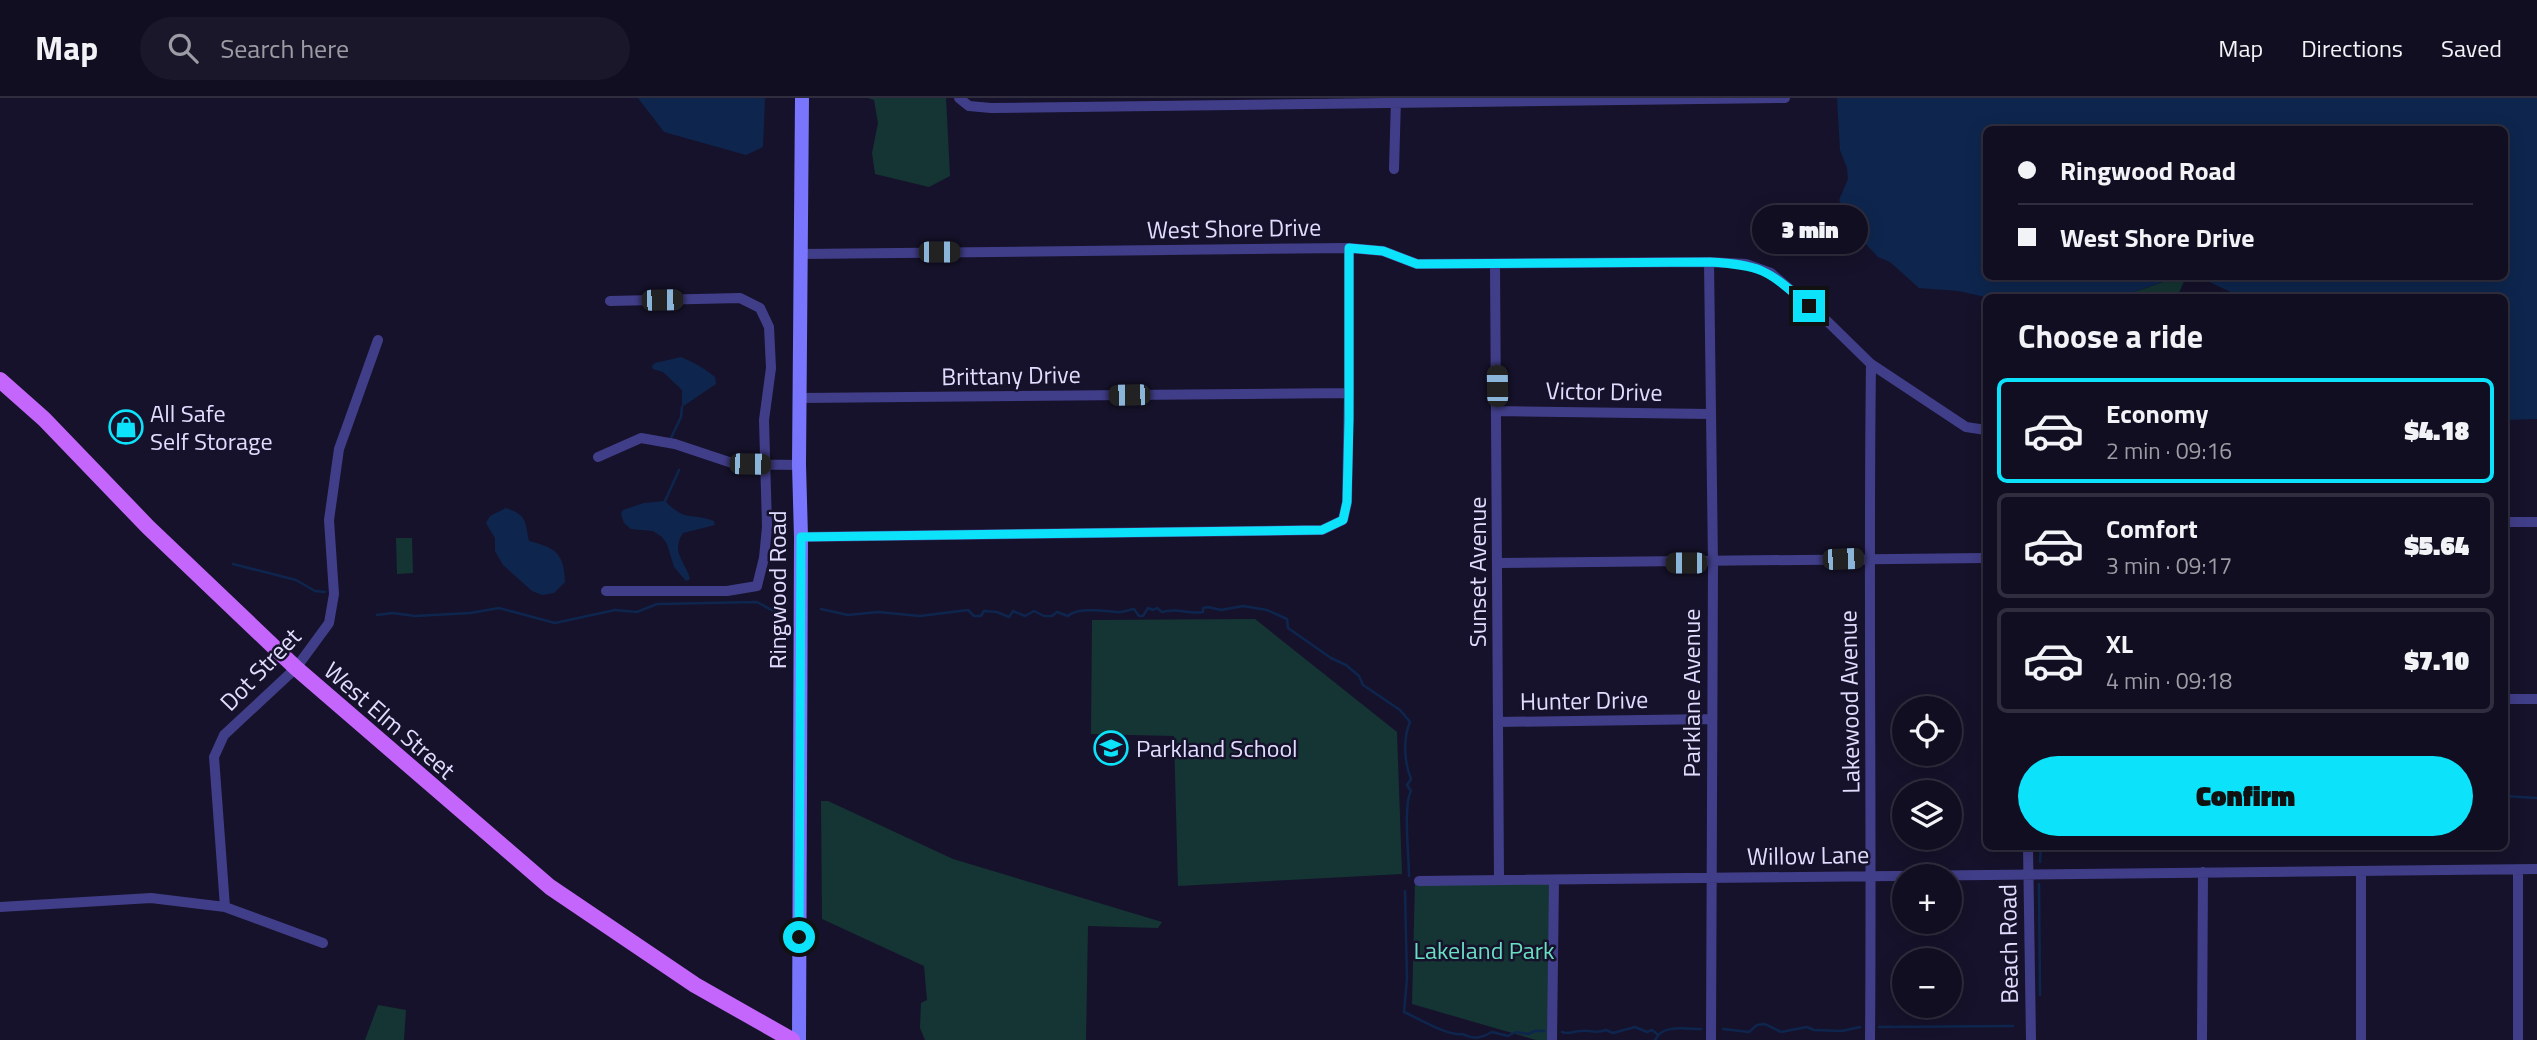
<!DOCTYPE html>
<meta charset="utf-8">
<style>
:root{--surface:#100e20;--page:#191729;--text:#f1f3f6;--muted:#9c9ca5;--line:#302e3e;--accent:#0ce3fb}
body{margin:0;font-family:"Titillium Web",sans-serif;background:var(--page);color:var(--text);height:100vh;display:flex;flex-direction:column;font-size:26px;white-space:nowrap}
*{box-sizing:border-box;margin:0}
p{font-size:23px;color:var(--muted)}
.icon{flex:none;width:38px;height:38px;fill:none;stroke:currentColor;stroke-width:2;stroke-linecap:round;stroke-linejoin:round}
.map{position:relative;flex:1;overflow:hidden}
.details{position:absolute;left:1983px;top:196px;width:525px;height:556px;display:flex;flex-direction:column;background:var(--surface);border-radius:10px;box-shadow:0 4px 18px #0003,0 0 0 2px var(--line)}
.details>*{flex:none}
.guide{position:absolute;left:1983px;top:28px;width:525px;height:154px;border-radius:10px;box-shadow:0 4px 18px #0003,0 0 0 2px var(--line);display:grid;align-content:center;height:154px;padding:0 35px;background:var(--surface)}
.controls{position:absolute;left:1892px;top:598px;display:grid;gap:14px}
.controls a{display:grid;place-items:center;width:70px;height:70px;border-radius:50%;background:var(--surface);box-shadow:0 4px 18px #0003,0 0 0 2px var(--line);font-size:35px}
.end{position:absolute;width:32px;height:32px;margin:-16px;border:9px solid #0ce3fb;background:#111;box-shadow:0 0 0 4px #111}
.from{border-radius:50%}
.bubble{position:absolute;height:49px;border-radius:24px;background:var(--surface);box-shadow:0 4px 18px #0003,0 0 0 2px var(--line);font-size:23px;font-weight:800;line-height:49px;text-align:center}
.car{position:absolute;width:21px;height:42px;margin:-21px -10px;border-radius:9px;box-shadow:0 0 5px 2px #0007;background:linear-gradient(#222 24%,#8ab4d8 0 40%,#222 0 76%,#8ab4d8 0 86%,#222 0)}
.guide b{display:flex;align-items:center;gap:24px;height:66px;font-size:26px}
.guide b+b{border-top:2px solid var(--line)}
.guide i{width:18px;height:18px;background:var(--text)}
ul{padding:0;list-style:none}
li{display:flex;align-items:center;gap:21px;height:105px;margin:0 14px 10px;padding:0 21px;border:4px solid var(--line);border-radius:10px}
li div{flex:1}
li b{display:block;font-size:26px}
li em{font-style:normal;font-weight:800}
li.selected{border-color:var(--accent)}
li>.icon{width:63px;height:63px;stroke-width:1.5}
h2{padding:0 35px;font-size:32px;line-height:84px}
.cta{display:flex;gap:14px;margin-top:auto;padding:14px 35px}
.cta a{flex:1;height:80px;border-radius:42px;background:var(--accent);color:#111;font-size:28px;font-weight:800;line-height:80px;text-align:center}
header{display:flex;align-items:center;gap:42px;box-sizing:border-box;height:98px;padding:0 35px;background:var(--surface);border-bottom:2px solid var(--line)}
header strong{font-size:33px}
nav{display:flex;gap:38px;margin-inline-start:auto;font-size:24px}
.search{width:490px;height:63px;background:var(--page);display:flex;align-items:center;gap:18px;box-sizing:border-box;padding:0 24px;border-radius:38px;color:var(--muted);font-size:26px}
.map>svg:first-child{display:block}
.green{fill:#153534}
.water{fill:#0e264e}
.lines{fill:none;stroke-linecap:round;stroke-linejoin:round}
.stream{stroke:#0e264e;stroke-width:2.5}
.street{stroke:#413e89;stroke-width:10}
.secondary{stroke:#7975fd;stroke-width:14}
.primary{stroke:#c466fc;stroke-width:16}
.route{stroke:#0ce3fb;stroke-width:9}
.labels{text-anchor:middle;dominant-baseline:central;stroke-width:5;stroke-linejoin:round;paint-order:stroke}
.street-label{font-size:24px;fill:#e1ddfe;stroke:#16122b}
.poi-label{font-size:24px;fill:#e1ddfe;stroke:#16122b;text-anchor:start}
.park-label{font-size:24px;fill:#68dfc1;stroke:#16122b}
</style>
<header>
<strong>Map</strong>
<div class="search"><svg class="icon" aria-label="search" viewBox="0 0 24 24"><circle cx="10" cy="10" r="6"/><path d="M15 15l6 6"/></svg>Search here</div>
<nav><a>Map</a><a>Directions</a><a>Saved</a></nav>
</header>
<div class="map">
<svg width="2537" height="942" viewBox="0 0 2537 942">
<rect width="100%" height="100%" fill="#16122b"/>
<path class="green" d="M868 0H946L950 78 929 89 875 76 872 55 878 25 874 2Z
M2177 179H2186L2177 199 2038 200C2060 192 2090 198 2113 197 2135 196 2156 186 2177 179Z
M396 440H412L413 475 397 476Z
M1255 521 1397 634 1402 776 1178 788 1174 638 1091 636 1092 522Z
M821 703H828L953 761 1162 824 1158 830 1088 828 1086 942H925L920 930 921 905 927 902 924 868 822 821Z
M1554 782 1552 942H1536L1412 906 1415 783Z
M378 907 406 912 404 942H365Z"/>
<path class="water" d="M638 0H765L763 49 746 57 664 34Z
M1837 0H2537V321L2504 322V200L2241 199 2199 179 2504 178V32H1986V178L2178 179 2133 194 2113 197 2089 194 2025 200H1989L1959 193 1919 190 1890 164 1878 159 1860 140 1852 120 1844 113 1839 102 1848 81 1847 70 1840 52Z
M681 259C693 264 704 270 715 279L716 286 682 309V292L663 274 653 271 652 268 655 265Z
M665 403C687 425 690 414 714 423L715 427 683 435C670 455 686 464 690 481L686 483 674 469 667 446 662 439 653 433 631 431 624 425 621 416 623 412 644 405Z
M506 410C527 417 525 423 529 443 556 450 564 455 565 484L554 495 542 497 532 493 503 467 495 453V440L486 425 490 418Z"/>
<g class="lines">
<path class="stream" d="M671 340 681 319 682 309
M665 403 679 372
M233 466 296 482 315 493 325 494
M821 511 848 517 878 514 920 518 968 512 974 518H981L984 513 997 514 1009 519 1013 513 1025 518 1034 513 1044 518H1052L1057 514 1068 518C1078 509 1104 513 1117 514 1122 515 1128 512 1134 511L1139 518H1143L1148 510 1153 512 1157 510 1162 514C1180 509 1187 517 1203 514V510L1208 509 1221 512 1243 508 1267 512 1287 521 1288 530 1331 560 1346 567 1359 578 1363 587 1400 612 1410 624C1403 640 1404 664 1411 681L1407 687 1411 693C1403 707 1409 758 1409 778
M377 517 393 515 415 518 470 515 499 510 555 525 615 512 637 514 657 506 757 504 777 515 787 505
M2504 698 2537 700
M2040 764 2041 749
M2039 786 2040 897
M1405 793 1407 881 1404 914C1418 920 1449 939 1463 936 1474 942 1481 940 1492 934L1508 938 1516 934 1528 936 1535 933H1544
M1879 929 2013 928
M1723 931 1749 934 1757 927 1765 926 1781 934 1807 929 1814 932 1842 933 1860 929
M1562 934C1570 937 1572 933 1581 933 1591 932 1596 936 1606 932L1613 935 1635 929 1647 934 1652 932 1657 936
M1655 942C1662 926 1686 931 1701 931"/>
<path class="street" d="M959 0 969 8 991 10 1785 0
M1394 71 1396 1
M802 156 1349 150 1383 153 1417 166 1709 164 1746 166 1771 175 1828 224 1871 266 1966 329 1986 332
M1709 164 1713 465 1711 942
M1495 166 1499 782
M800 300 1349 295
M1497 313 1710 316
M598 359 641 340 675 346 735 366 799 367
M2504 424H2537
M801 439 1322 432 1343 422 1347 404 1349 295V150
M1498 465 1986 460
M606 493H727L757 488 764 460 767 429 764 322 771 270 769 229 760 210 740 200 610 203
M2504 601H2537
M1498 624 1712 621
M2028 749 2031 942
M1419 783 2537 771
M0 809 151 800 225 809 323 845
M225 809 214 659 224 637 296 570 329 525 334 496 329 422 339 351 378 242
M1552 942 1554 782
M1870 942C1872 717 1868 491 1871 266
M2202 942 2203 774
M2361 942V773
M2518 942V772"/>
<path class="secondary" d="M799 942 801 439 799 367 802 0"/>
<path class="primary" d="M0 282 44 321 148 429 296 570 550 789 695 887 792 942"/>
</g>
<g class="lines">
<path class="route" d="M799 839 801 439 1322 432 1343 422 1347 404 1349 322V150L1383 153 1417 166 1709 164C1764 167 1768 173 1809 208"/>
</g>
<defs>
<symbol id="shop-ring" viewBox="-11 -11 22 22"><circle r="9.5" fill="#16122b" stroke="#0ce3fb" stroke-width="1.5"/><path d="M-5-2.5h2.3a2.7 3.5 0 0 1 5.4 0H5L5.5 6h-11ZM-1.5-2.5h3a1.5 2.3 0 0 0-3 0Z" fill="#0ce3fb"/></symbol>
<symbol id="school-ring" viewBox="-11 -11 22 22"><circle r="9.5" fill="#16122b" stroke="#0ce3fb" stroke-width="1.5"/><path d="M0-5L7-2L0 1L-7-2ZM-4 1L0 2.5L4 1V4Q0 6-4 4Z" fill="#0ce3fb"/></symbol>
</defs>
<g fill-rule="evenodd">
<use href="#shop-ring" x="107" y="310" width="38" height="38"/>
<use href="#school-ring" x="1092" y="631" width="38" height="38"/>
</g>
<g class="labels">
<g class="street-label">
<text transform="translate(1234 130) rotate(-1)">West Shore Drive</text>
<text transform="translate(1011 277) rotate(-1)">Brittany Drive</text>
<text transform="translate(1604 293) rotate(1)">Victor Drive</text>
<text transform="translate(1477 474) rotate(-90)">Sunset Avenue</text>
<text transform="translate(777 492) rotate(-90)">Ringwood Road</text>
<text transform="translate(260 571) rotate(-46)">Dot Street</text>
<text transform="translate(1691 595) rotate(-90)">Parklane Avenue</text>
<text transform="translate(1584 602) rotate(-1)">Hunter Drive</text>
<text transform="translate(1849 604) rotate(-91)">Lakewood Avenue</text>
<text transform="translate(390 622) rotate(41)">West Elm Street</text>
<text transform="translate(1808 757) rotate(-1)">Willow Lane</text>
<text transform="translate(2008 846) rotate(-91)">Beach Road</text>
</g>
<g class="poi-label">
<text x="150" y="315">All Safe<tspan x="150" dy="28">Self Storage</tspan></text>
<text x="1136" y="650">Parkland School</text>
</g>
<g class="park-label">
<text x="1484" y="852">Lakeland Park</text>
</g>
</g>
</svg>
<div class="controls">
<a><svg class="icon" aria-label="locate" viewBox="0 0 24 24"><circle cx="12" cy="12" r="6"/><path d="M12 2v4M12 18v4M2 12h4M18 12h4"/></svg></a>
<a><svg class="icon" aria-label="layers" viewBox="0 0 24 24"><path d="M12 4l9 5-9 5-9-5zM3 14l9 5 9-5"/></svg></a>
<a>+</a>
<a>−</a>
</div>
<i class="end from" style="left:799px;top:839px"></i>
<i class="end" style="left:1809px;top:208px"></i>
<div class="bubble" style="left:1752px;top:107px;width:116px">3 min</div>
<i class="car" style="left:939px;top:154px;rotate:90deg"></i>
<i class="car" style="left:662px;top:202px;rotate:89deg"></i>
<i class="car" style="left:1497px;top:288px;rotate:359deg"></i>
<i class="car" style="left:1129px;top:297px;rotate:269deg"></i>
<i class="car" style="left:750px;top:366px;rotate:91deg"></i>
<i class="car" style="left:1843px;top:461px;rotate:88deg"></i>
<i class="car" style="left:1686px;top:465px;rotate:270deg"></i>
<div class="guide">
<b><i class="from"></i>Ringwood Road</b>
<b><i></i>West Shore Drive</b>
</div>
<section class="details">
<h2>Choose a ride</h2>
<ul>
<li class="selected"><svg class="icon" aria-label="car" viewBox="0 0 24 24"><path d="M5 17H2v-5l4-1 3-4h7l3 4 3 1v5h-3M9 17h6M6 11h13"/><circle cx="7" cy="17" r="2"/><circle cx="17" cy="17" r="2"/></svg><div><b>Economy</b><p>2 min · 09:16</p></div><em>$4.18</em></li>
<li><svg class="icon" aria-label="car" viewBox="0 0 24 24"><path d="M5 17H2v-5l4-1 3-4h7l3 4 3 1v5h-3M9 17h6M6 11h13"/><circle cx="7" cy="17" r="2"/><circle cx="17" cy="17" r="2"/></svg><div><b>Comfort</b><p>3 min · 09:17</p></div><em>$5.64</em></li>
<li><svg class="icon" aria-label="car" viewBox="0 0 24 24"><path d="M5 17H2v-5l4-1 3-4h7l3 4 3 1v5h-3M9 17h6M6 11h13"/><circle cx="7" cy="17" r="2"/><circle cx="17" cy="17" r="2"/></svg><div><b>XL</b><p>4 min · 09:18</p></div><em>$7.10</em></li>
</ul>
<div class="cta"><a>Confirm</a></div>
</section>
</div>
